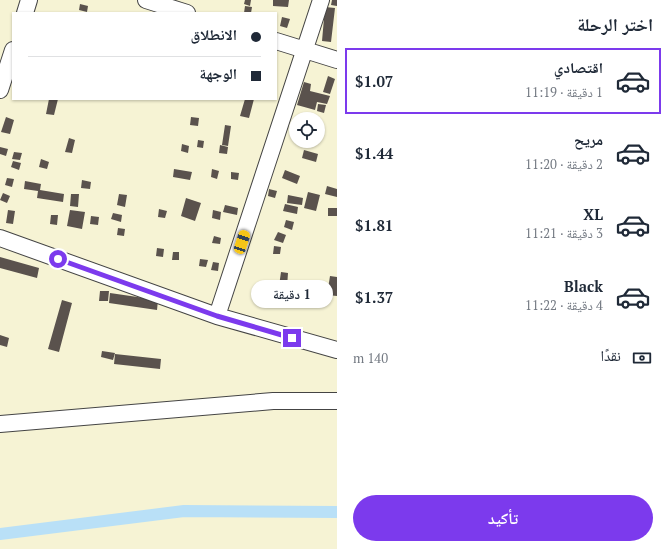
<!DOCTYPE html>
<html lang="ar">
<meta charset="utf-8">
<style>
:root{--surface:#fff;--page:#f2f2f3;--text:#1f2937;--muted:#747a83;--line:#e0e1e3;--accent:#7c3aed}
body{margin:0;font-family:"PT Serif","Noto Naskh Arabic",serif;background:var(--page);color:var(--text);direction:rtl;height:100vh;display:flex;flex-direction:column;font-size:15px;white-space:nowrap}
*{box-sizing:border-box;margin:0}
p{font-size:13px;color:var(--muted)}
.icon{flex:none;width:22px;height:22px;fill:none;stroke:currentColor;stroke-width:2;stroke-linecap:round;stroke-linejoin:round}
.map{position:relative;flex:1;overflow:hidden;direction:ltr}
.side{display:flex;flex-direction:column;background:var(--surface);width:332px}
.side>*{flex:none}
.banner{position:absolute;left:12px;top:12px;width:265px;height:88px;border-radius:0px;box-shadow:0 1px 3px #0004;direction:rtl;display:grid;align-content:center;height:88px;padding:0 16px;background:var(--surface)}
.fabs{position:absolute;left:289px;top:112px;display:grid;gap:8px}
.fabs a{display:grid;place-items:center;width:36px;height:36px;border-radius:50%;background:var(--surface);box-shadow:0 1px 3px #0004;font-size:20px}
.end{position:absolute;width:18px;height:18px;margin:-9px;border:5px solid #7c3aed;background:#fff;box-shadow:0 0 0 2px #fff}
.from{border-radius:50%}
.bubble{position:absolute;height:28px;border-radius:14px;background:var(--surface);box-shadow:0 1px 3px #0004;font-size:13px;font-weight:600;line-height:28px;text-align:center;direction:rtl}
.car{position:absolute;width:12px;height:24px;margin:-12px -6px;border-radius:5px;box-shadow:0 0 3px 1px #0007;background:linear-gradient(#f5c518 24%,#345 0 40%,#f5c518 0 76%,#345 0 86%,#f5c518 0)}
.banner b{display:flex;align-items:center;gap:14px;height:38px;font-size:15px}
.banner b+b{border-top:1px solid var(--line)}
.banner i{width:10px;height:10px;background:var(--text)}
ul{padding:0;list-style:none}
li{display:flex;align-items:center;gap:12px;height:66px;margin:0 8px 6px;padding:0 8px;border:2px solid transparent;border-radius:0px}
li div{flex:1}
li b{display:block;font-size:15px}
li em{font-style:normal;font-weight:600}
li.current{border-color:var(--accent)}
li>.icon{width:36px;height:36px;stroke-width:1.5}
h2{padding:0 16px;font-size:18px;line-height:48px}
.pay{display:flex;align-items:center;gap:10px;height:44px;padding:0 16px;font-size:15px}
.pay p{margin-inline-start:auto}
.button{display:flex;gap:8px;margin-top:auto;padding:8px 16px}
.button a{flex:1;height:46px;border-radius:24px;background:var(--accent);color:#fff;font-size:16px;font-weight:600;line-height:46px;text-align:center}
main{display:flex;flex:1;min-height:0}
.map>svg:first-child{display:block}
.farmland{fill:#f6f3d4;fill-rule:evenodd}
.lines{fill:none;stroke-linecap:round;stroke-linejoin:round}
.canal{stroke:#b9e0f7;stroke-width:12}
.building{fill:#5a524d}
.minor-casing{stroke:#444;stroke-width:18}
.minor{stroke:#fff;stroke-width:16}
.route{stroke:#7c3aed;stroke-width:5}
</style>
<main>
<section class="side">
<h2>اختر الرحلة</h2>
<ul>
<li class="current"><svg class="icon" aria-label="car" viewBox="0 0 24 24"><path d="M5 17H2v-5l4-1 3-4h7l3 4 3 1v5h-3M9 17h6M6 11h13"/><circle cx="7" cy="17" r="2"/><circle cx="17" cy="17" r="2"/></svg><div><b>اقتصادي</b><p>1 دقيقة · 11:19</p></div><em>$1.07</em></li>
<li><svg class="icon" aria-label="car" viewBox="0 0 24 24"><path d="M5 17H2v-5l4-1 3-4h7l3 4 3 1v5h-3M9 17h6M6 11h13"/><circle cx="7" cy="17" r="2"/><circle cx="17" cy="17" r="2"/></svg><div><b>مريح</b><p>2 دقيقة · 11:20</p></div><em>$1.44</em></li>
<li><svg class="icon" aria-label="car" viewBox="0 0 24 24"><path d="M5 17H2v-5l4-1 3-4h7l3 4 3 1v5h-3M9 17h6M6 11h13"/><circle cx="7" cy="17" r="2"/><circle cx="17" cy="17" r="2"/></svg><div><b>XL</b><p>3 دقيقة · 11:21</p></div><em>$1.81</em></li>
<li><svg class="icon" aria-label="car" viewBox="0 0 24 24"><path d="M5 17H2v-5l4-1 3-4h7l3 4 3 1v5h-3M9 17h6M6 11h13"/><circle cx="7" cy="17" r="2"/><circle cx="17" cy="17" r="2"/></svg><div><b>Black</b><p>4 دقيقة · 11:22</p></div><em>$1.37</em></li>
</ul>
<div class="pay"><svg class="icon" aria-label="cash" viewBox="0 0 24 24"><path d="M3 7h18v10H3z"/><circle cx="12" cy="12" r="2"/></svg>نقدًا<p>140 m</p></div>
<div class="button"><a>تأكيد</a></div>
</section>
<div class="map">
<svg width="337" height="549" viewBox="0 0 337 549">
<rect width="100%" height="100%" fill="#fffdf5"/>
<path class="farmland" d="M0 0H337V549H0ZM13 13H276V99H13ZM296 119H318V141H296Z"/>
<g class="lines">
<path class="canal" d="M0 534 184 511 337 512"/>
</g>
<path class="building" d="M245 0H251L250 6 244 4Z
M273 0H289L288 7 273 6Z
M332 0H337V6L331 5Z
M80 4 88 6 87 12 79 10Z
M245 6 252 7 251 13H244Z
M325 7 335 8 331 42 322 41Z
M282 17 290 19 287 28 280 26Z
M328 76 335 79 330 94 323 92Z
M304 82 311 84 310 91 330 96 327 104 317 102 315 110 297 105Z
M49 99H58L54 115 46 114Z
M245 99H254L249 118 240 116Z
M318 104 326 105 324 113 317 111Z
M6 117 14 120 10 134 1 132Z
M191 117 199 118 198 126 190 125Z
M225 125 231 126 228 146 222 145Z
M69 138 75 140 72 153 65 152Z
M198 140 204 141 203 148 197 147Z
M182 144 189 146 188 153 181 151Z
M220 145 228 147 227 154 219 153Z
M0 147 8 149 6 156 0 154Z
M304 150 318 154 316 162 302 158Z
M14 152 22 153 20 160 12 159Z
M41 159 49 162 47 169 39 167Z
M13 161 21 163 19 170 11 167Z
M174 169 192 172 190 180 173 177Z
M212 169 219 171 217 179 211 177Z
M285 170 300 176 297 184 282 178Z
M231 172 239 173 238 180 231 179Z
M7 178 14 179 12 187 5 185Z
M82 180 91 182 90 189 81 188Z
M25 181 41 184 40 190 64 194 63 202 37 198 38 191 24 189Z
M327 186 337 189V197L325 194Z
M269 189 277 191 275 198 268 196Z
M308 192 320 195 316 211 304 208Z
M3 193 10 196 7 203 0 200Z
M71 194H79L78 207 70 206Z
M119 194 127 195 125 207 117 205Z
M288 195 303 198 302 205 287 203Z
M186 198 201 203 195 221 181 216Z
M285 204 298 207 297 214 283 211Z
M225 205 238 208 237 215 223 212Z
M328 208H337V216H328Z
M159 209 167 211 165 218 158 217Z
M8 210 15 211 13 224 6 223Z
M70 210 85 212 82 229 67 226Z
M213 210 221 212 220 220 212 218Z
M113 213 122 215 121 222 111 219Z
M51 215H58L57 225 50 224Z
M91 216 99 217 98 225 90 224Z
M286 220 294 222 292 230 284 227Z
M118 228 125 229 124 236 117 235Z
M278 232 286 235 283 243 274 240Z
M214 236 221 238 220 244 212 243Z
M274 246 281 247 280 254H273Z
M157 248 164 249 163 257 156 256Z
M173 252H179V260H172Z
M0 257 39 268 37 278 0 268Z
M200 259 208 260 206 267 199 266Z
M213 262 219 263 218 271 211 270Z
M281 272 288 273 287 287 279 286Z
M330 276 337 277V296L327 295Z
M264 284 275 286 273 298 262 296Z
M100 291H109L108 301H99Z
M110 293 158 300 157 310 109 303Z
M280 295 286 296 285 304 279 303Z
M62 300 72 303 59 352 48 349Z
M0 335 9 338 7 347 0 345Z
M102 351 115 353 113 360 101 357Z
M115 354 161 359 160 369 114 364Z"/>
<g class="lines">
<defs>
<path id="minor" d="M146 0 187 13
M25 13 29 0
M276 41 337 60
M0 90 13 50
M0 238 217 316 337 350
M217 316 321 0
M0 424 273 401H337"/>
</defs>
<use href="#minor" class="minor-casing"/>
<use href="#minor" class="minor"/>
</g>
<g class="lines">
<path class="route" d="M58 259 217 316 292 338"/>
</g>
</svg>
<div class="fabs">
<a><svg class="icon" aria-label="locate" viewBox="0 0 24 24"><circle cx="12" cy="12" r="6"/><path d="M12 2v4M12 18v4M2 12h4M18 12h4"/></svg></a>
</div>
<i class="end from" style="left:58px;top:259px"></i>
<i class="end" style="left:292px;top:338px"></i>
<div class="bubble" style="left:251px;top:280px;width:82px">1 دقيقة</div>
<i class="car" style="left:242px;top:242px;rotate:18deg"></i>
<div class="banner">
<b><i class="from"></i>الانطلاق</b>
<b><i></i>الوجهة</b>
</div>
</div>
</main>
